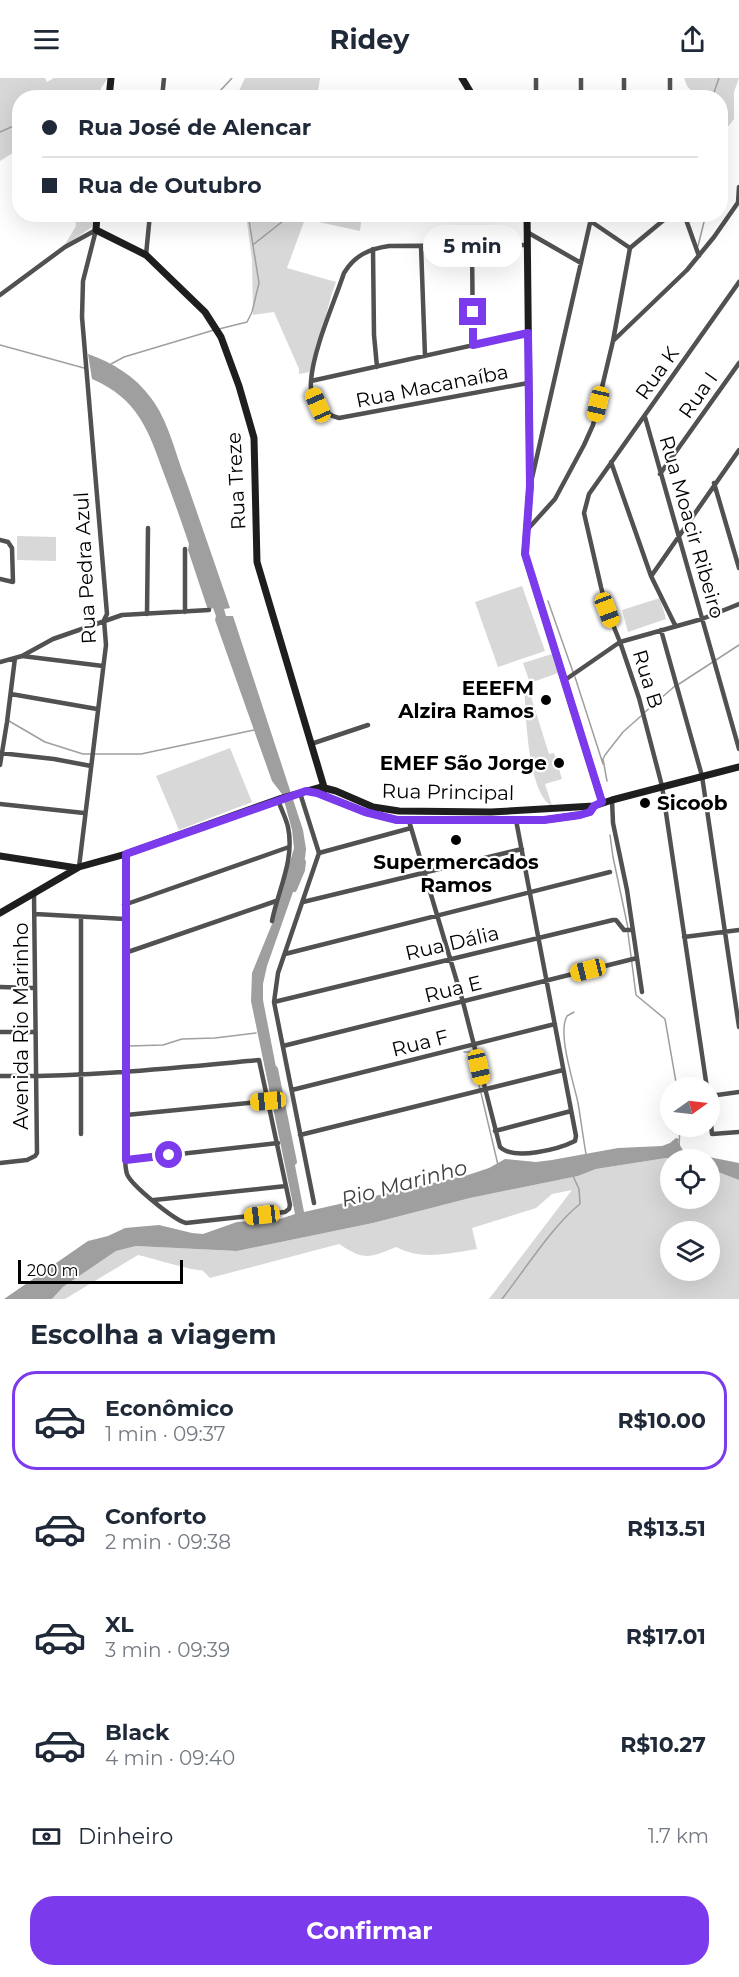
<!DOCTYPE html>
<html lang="pt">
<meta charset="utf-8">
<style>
:root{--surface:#fff;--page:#f2f2f3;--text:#1f2937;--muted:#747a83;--line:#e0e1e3;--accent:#7c3aed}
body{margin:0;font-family:Montserrat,sans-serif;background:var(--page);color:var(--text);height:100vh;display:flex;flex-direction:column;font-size:22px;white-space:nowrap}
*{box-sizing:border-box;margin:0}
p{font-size:20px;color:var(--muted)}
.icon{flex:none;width:33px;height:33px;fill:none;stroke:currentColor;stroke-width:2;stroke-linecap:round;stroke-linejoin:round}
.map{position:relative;height:1221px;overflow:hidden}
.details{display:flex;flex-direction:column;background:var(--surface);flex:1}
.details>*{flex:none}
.guide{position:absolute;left:12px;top:12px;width:716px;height:132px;border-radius:24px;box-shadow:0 6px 24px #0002;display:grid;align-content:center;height:132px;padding:0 30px;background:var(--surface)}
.needle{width:39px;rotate:76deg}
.fabs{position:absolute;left:660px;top:999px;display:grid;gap:12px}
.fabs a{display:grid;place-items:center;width:60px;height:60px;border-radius:50%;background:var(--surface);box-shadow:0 6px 24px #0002;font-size:30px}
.scale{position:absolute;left:18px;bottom:15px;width:165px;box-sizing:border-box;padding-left:6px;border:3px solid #000;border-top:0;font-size:16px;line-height:21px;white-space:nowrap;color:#000;-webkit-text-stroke:4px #fff;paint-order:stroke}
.end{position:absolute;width:27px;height:27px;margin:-14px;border:8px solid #7c3aed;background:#fff;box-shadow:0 0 0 3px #fff}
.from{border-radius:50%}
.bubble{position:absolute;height:42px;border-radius:21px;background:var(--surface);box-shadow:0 6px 24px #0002;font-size:20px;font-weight:700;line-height:42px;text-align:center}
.car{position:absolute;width:18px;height:36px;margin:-18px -9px;border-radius:8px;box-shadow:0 0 4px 2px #0007;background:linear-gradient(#f5c518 24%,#345 0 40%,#f5c518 0 76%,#345 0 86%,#f5c518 0)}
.guide b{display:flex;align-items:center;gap:21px;height:57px;font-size:22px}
.guide b+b{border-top:2px solid var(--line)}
.guide i{width:15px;height:15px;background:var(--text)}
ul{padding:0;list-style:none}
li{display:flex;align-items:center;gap:18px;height:99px;margin:0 12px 9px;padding:0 18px;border:3px solid transparent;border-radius:24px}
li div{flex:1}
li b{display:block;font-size:22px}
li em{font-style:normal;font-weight:700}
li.active{border-color:var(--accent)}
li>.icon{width:54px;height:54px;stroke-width:1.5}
h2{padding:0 30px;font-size:27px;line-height:72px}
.pay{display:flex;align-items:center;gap:15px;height:66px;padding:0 30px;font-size:22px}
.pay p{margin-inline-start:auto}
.primary-button{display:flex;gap:12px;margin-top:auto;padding:12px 30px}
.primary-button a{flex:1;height:69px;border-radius:24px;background:var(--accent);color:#fff;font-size:24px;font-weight:700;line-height:69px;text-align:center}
header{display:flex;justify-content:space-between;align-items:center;height:78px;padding:0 30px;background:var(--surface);font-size:27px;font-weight:700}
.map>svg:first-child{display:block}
.green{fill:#d8d8d8;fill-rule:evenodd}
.water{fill:#9f9f9f}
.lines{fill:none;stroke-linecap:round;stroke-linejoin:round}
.stream{stroke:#9f9f9f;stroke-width:1.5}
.canal{stroke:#9f9f9f;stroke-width:6}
.street{stroke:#515151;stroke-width:4.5}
.secondary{stroke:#1e1e1e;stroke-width:7}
.route{stroke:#7c3aed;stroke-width:8}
.poi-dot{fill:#000;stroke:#fff;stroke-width:2}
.labels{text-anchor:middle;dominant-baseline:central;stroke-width:4.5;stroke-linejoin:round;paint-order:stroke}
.street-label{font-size:20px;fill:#000;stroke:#fff}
.poi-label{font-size:20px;font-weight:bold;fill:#000;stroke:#fff;text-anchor:end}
.water-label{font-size:21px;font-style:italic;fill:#404040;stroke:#fff}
</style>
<header><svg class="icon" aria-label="menu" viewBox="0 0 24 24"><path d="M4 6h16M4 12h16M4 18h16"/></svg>Ridey<svg class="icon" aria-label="share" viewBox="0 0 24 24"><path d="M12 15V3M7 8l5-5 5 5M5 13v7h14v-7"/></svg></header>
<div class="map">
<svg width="739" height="1221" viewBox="0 0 739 1221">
<rect width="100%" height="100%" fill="#fff"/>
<path class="green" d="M0 0H45L47 4 54 0H108L101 10 100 19 20 20 19 71 0 83Z
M245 0H320L317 19H236Z
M684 0H739L734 14V41L720 59V20L697 19 687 8Z
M75 137H94L92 149 64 168 76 148Z
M246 137H362L360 153 305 141 287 190 336 204 332 215 312 289 309 294 299 296V291L274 234 253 237 252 182Z
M17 458 56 459V483L17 482Z
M522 508 545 573 498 589 475 524Z
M660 520 666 541 628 554 622 532Z
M552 576 558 595 530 605 523 585Z
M527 606 549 676 554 675 562 701 545 706 552 728C527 715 526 634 524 607Z
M230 670 252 724 179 752 156 698Z
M666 1080 675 1081 670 1082V1120H710V1091L739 1102V1221H489L572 1112 552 1116 536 1130 472 1150 477 1171C449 1175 423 1183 396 1169 369 1180 365 1183 339 1166L210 1200 202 1192C195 1194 149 1179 138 1177L65 1221H52L63 1209 116 1173 136 1168 237 1173 373 1145 470 1120 578 1098 596 1091ZM670 1154H710V1192H670Z"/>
<path class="water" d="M88 276C113 285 135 298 151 320 168 342 175 374 185 400 200 443 215 486 230 530L224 531 226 538H233L303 752 306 771 305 780 267 888 263 906V922L304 1134 468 1097 489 1090 505 1081 536 1084 552 1082 618 1070 662 1068 670 1065 676 1060 679 1061 678 1064 684 1074 739 1085V1102L710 1091V1082L666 1080 596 1091 578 1098 470 1120 373 1145 237 1173 136 1168 116 1173 63 1209 52 1221H4L88 1163 108 1158 125 1150 159 1147 192 1155 203 1156 237 1144 280 1141 295 1136 251 923 252 895 272 846 294 770 292 752 285 726 282 716 272 703 215 542 216 538 213 530 209 532 207 529 188 472 189 466C181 443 173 419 164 396 148 351 138 321 92 301Z"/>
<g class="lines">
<path class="stream" d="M218 20 220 13 232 0
M712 20 719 0
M0 54 20 45
M254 166 292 136
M698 168 706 136
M219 251 247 244 252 234 259 205 248 136
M0 267 84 290
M111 286 124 279 214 252
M548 523 573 594
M575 599 603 686
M679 606 739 567
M645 634 675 608
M9 643 45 664 83 676H141L254 652
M607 703 603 681 605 677 623 654 641 638
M610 757 613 779 628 850
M628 855 636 917 665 941 677 1010
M574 934 567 938C557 956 574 1005 578 1025 581 1042 583 1059 586 1076
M129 968 163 967 182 961 215 960 256 955
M464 974H470L480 1011
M481 1015 498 1087
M679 1069 680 1048
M502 1221C524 1193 553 1147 580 1126L579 1111 573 1098"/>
<path class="canal" d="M294 811 302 792 303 784
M275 991 294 1084"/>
<path class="street" d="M536 0V20
M581 0V20
M624 0V20
M670 0V20
M162 20 164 0
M738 125 739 109
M580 136 630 170
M684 136 699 178
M527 154 581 185
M527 167 389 168C369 171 355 177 344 195 334 225 313 272 311 303 309 321 322 336 339 340L528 305
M421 168 425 278
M472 168 473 267
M373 171 374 257 377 289
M146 177 150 136
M0 217 65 169 96 152
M613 263 687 192 714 159 739 123
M311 303 528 255
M645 339 739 671
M611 384 651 498 675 547
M660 396 739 285
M532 400 590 145
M714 405 739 490
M527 452 555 421 584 367 593 347 613 263 630 170 671 136
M0 462 8 464 12 470 13 504 0 501
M185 471V534
M652 497 739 372
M147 536 148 450
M661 552 702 698 739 949
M22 578 53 561 122 537 209 532
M0 584 22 578 103 588
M565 602 620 564 702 541 739 526
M11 616 97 631
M311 666 368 647
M0 675 54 681 91 688
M0 687 7 644 15 580
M300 715 319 775 278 895 274 924 314 1125
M0 726 84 735
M409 743 463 924 500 1069C514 1083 559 1071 575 1063L576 1058 516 742
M319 775 411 750
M79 789 106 567 104 542 107 536 82 239 83 203 96 152
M303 824 522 771
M124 827 289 769
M35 836 125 841
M272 843C278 812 295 782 288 749 286 740 281 731 278 722
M684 859 739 852
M125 875 276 823
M285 876 610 794
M637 880 642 914
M0 909 34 910
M274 924 613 842H616L624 852H633
M0 954H35
M283 968 637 880 627 812 613 745 612 722
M0 998C87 999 173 990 259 982L290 1127 289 1131 285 1134 186 1145C174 1142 131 1107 127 1096 122 1080 126 1033 126 1014 125 934 124 855 126 776
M707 1010 662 708 639 620 620 564 607 532 601 509 584 435 589 416 739 204
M292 1012 555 946
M710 1018 739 1014
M710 1036 712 1056 739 1054
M126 1037 269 1023
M495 1053 571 1033
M81 1056V840
M300 1057 563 992
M126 1082 278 1065
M0 1085 27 1082 35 1078 37 1075 34 816
M154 1122 286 1108"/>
<path class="secondary" d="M462 0 474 20
M109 20 111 0
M97 136 96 152 146 177 205 234 221 259 239 308 254 360 257 484 324 709 323 717
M527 136 530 408 525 476 602 724
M320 716 365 734 397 742H544L580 737 590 734 594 728
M0 778 77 790
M0 835 79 789 126 776 282 720 321 709 336 713 373 729 399 733 491 734 594 728 612 722 739 689"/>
</g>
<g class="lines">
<path class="route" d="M169 1077 126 1082V776L306 713 317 715 365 734 397 742H544L580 737 590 734 594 728 602 724 525 476 530 408 528 255 473 267V234"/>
</g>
<g class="poi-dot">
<circle cx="546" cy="622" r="6"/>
<circle cx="559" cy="685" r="6"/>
<circle cx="645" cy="725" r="6"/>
<circle cx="456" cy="762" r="6"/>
</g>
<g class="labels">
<g class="street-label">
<text transform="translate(657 295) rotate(-55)">Rua K</text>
<text transform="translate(432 308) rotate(-11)">Rua Macanaíba</text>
<text transform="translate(698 317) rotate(-55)">Rua I</text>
<text transform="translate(236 403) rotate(-93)">Rua Treze</text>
<text transform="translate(692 449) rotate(74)">Rua Moacir Ribeiro</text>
<text transform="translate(85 490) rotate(-93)">Rua Pedra Azul</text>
<text transform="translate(648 601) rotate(73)">Rua B</text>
<text transform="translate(448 714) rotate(1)">Rua Principal</text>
<text transform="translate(452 865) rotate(-13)">Rua Dália</text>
<text transform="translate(453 911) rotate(-14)">Rua E</text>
<text transform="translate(21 948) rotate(-90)">Avenida Rio Marinho</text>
<text transform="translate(420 965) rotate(-14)">Rua F</text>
</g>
<g class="poi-label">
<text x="534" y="610">EEEFM<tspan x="534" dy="23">Alzira Ramos</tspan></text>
<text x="547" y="685">EMEF São Jorge</text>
<text x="657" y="725" text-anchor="start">Sicoob</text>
<text x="456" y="784" text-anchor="middle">Supermercados<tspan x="456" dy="23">Ramos</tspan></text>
</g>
<g class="water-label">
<text transform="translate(404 1105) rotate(-15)">Rio Marinho</text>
</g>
</g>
</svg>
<div class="fabs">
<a><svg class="needle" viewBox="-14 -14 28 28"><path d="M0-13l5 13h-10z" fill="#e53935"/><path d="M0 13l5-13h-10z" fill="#747a83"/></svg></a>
<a><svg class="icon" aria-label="locate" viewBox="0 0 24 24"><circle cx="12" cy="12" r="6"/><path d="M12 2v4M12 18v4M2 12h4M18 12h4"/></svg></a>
<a><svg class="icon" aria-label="layers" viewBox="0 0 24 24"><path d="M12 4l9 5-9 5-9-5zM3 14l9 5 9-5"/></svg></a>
</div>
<div class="scale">200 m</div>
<i class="end from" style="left:169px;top:1077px"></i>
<i class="end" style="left:473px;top:234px"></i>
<div class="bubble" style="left:423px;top:147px;width:99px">5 min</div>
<i class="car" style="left:598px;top:326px;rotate:193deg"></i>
<i class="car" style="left:318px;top:327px;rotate:336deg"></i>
<i class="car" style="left:607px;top:532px;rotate:159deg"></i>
<i class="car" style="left:588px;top:892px;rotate:256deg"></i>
<i class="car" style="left:479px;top:989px;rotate:167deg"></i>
<i class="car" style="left:268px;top:1023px;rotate:265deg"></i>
<i class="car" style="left:262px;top:1137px;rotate:263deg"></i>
<div class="guide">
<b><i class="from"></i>Rua José de Alencar</b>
<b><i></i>Rua de Outubro</b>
</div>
</div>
<section class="details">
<h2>Escolha a viagem</h2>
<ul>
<li class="active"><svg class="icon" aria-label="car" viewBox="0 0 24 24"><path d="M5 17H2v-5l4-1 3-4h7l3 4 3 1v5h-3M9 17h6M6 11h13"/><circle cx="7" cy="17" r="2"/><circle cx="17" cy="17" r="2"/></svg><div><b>Econômico</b><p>1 min · 09:37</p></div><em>R$10.00</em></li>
<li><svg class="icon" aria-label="car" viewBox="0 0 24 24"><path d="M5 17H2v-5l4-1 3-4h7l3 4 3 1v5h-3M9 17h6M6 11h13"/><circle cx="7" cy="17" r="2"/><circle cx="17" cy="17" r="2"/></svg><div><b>Conforto</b><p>2 min · 09:38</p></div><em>R$13.51</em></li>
<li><svg class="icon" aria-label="car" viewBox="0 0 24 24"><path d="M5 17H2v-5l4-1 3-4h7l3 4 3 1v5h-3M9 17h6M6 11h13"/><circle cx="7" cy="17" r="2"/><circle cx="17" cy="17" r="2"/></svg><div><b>XL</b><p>3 min · 09:39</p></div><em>R$17.01</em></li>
<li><svg class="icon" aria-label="car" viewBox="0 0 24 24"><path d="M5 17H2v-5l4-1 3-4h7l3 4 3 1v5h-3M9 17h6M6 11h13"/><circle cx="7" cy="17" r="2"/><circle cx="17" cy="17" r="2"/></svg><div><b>Black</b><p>4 min · 09:40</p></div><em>R$10.27</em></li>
</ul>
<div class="pay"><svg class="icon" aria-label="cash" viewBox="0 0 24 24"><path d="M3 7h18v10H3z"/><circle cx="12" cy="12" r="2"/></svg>Dinheiro<p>1.7 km</p></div>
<div class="primary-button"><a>Confirmar</a></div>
</section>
